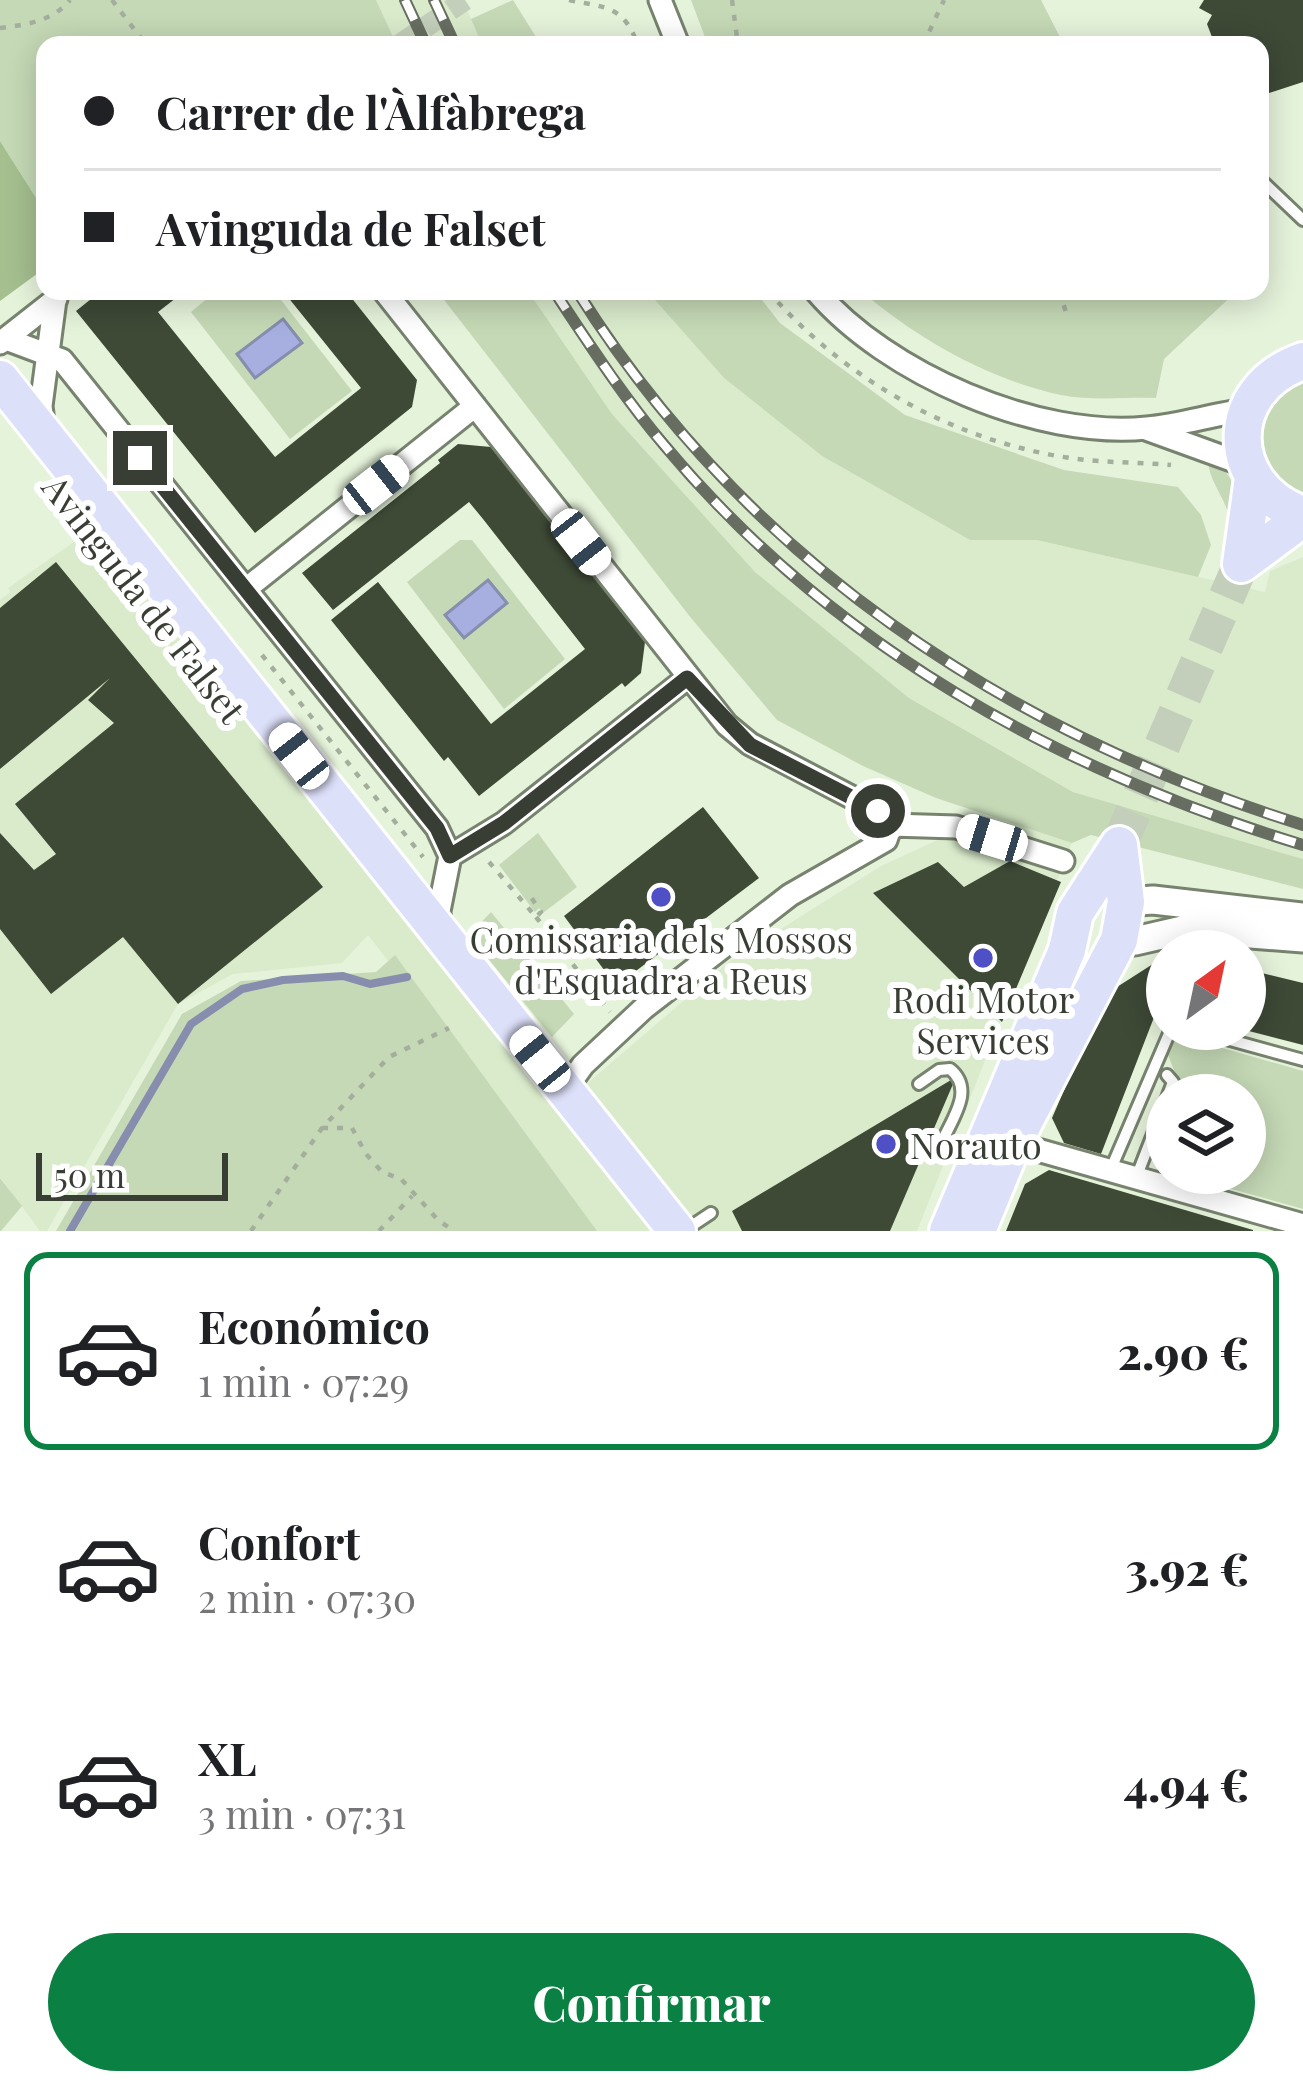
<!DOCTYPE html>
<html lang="es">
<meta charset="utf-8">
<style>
:root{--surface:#fff;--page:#f6f6f6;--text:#202124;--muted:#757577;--line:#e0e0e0;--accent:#0b8043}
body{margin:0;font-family:"Playfair Display",serif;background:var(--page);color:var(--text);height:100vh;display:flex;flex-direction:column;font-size:45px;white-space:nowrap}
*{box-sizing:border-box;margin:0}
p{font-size:39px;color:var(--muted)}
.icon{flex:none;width:66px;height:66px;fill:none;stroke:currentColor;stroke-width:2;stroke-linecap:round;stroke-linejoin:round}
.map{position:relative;height:1231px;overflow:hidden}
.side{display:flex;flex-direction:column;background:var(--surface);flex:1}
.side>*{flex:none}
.hud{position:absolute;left:36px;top:36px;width:1233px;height:264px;border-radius:24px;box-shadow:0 6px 30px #0003;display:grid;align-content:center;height:264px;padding:0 48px;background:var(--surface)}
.needle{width:78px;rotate:33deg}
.controls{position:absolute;left:1146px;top:930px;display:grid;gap:24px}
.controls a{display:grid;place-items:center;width:120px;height:120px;border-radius:50%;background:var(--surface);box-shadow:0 6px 30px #0003;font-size:60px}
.scale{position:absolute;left:36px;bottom:30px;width:192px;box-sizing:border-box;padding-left:12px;border:6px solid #393e35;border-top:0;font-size:33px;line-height:42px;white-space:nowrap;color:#393e35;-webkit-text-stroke:9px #fff;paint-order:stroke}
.end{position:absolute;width:54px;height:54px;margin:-27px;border:15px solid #393e35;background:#fff;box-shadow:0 0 0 6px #fff}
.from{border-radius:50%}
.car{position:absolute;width:36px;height:72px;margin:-36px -18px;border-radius:15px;box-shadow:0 0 9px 3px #0007;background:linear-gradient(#fff 24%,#345 0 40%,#fff 0 76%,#345 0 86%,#fff 0)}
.hud b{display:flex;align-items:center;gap:42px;height:114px;font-size:45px}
.hud b+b{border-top:3px solid var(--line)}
.hud i{width:30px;height:30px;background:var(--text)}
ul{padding:21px 0 0;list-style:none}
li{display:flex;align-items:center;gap:36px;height:198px;margin:0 24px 18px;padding:0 24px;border:6px solid transparent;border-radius:24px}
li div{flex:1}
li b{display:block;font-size:45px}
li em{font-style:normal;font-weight:800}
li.active{border-color:var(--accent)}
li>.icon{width:108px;height:108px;stroke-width:1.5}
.action{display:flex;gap:24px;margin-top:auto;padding:24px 48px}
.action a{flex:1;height:138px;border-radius:72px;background:var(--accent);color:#fff;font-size:48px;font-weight:800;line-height:138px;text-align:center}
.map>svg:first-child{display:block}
.built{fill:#daebcc}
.green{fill:#c5d9b6}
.forest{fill:#a5bf8f}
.water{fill:#a7afe1;stroke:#868dad;stroke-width:3}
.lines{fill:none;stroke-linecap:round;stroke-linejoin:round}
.stream{stroke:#868dad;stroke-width:8}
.building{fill:#3e4936}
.minor-tunnel{stroke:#c3cfba;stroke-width:21;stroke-dasharray:21 10;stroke-linecap:butt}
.primary-tunnel{stroke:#c3cfba;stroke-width:36;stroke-dasharray:36 18;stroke-linecap:butt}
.service-casing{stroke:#77836e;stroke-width:16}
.minor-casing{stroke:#77836e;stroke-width:27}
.tertiary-casing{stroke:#77836e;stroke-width:33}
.primary-casing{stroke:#fff;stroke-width:42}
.path{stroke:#a4ae9c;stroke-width:4.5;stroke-dasharray:6 9;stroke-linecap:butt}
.service{stroke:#fff;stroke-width:10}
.minor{stroke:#fff;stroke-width:21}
.tertiary{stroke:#fff;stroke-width:27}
.primary{stroke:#dde0f9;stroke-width:36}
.rail-casing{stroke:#676e61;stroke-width:12}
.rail{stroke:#fff;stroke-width:8;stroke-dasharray:22;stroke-linecap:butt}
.route{stroke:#393e35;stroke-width:15}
.poi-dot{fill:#4f4fc6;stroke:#fff;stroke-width:4.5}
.labels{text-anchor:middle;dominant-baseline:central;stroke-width:12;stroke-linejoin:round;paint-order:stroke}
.street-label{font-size:36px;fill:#393e35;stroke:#fff}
.poi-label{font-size:36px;fill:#393e35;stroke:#fff}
</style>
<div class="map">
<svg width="1303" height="1231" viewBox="0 0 1303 1231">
<rect width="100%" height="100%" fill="#e6f3db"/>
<path class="built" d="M376 0H463L482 45H397Z
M528 291H647L724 378 822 456 970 540H1037L1265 592 1270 571 1303 557V859L1073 792 909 698 755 572 612 414Z
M91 530 563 1104 730 961 881 866 990 816 1072 843 917 1231H595L368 935 342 963 233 974 178 1004 47 1231H40L0 1177V600L10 592 8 588Z"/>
<path class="green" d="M0 0H376L397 45H45V212L0 141Z
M513 0 541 45H482L471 19Z
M691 0H1041L1064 45H708Z
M216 291H274L352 391 290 439 191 312Z
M430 291H528L612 414 755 572 909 698 1073 792 1303 859V889L1091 835 1072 843 936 798 863 766 777 720 691 618 441 296Z
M647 291H755L780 323 905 415 1064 470 1178 487 1201 515 1211 545 1198 577 1037 540H970L822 456 724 378Z
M861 291H1237L1164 359 1156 398C1125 397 1091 401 1061 395 987 379 918 339 861 291Z
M1303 374V497C1263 474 1255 454 1262 409Z
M1208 460C1235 472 1239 492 1230 519 1225 497 1209 482 1208 460Z
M460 540H472L565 659 504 709 407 582Z
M538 833 577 887 543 913 539 908 535 912 499 865Z
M491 912 574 1014 552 1037 469 935Z
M395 955 597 1231H56L182 1014 241 981 376 972Z
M1177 1035 1303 1071V1209L1174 1173H1245V1095H1178L1179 1083 1168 1055Z
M0 1178 22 1206 1 1231H0Z"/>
<path class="forest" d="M0 141 45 212V268L0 301Z"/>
<path class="water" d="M283 319 302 343 255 378 237 354Z
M488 580 507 603 464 638 445 615Z"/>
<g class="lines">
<path class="stream" d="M70 1231 191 1024 242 989 283 980 343 976 370 984 407 977"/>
</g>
<path class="building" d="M1204 0H1303V82L1260 96V45H1215L1207 24 1212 15 1199 8Z
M101 291H185L158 312 275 457 361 388 283 291H346L417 380 412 407 255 533 76 311Z
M458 444 491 447 645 642 641 673 625 687 622 683 479 796 448 757 444 761 331 620 378 582 491 724 585 649 483 519 469 502 333 610 302 573 440 463 438 460Z
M56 562 323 887 178 1004 123 937 51 994 0 929V833L34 870 56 854 15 804 114 723 88 700 110 678 0 769V608Z
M703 807 759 878 616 986 564 916Z
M1010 861 1061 882 1002 1022 873 893 938 862 964 887Z
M1167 955V1009L1158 1007 1101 1154 1064 1143 1052 1118 1106 994Z
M1245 969 1303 983V1045L1245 1030Z
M956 1077 890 1231H742L732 1211Z
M1049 1170 1253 1230V1231H1006L1025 1184Z"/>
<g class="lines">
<path class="minor-tunnel" d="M399 45 465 0"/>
<path class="primary-tunnel" d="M1119 845 1241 564"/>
<defs>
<path id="service" d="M1260 179 1303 220
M1190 1029 1303 1060
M1167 1075 1173 1082 1168 1095
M919 1084 939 1070 950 1069C976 1090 951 1120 940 1146
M1110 1171 1171 1029
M1136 1178 1167 1098
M684 1231 711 1213"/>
<path id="minor" d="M660 0 678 45
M384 291 727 725 750 744 878 811 891 825
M816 291C887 374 1037 439 1147 428 1181 425 1214 414 1247 410
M6 339 62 360 437 828 450 856 439 911 440 928
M0 343 56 299
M1146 429 1248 466
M44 430 41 406 55 300
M246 589 475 406
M891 825 956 827 1063 861
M450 856 504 823 687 678
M565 1090 583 1065 644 1008 790 895 886 840 891 825
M1013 1143 1303 1225"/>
<path id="tertiary" d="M1126 902 1153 900 1303 917
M1119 940 1135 941 1187 929 1303 938"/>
<path id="primary" d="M1303 361C1222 389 1223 486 1303 515
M0 379 677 1231
M1241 564 1253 478
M1241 564 1303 518
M948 1231 1067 950 1075 913 1119 845
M977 1231 1013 1143 1119 940 1126 902 1119 845"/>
</defs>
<use href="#service" class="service-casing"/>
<use href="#minor" class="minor-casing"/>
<use href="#tertiary" class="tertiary-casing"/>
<use href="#primary" class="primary-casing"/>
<path class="path" d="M112 0 146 45
M569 0C607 8 623 5 638 45
M732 0 738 45
M0 28C26 25 53 21 70 0
M923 45 944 0
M768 291C845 380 954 441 1070 458 1104 463 1138 462 1171 465
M1059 291 1067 315
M262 655 423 857
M489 862 536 917 541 912 531 897 536 892
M536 917 610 1012
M322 1128H352L366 1154 382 1172 401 1179 438 1220 454 1231
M251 1231 322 1128 389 1057 449 1028
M379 1231 412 1196"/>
<use href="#service" class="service"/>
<use href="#minor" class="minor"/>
<use href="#tertiary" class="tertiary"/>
<use href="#primary" class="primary"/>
<defs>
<path id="rail" d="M405 0 426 45
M434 0 455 45
M554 291C589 344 624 398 665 446 831 645 1059 771 1303 845
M577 291C746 560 1003 731 1303 825"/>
</defs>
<use href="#rail" class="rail-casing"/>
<use href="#rail" class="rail"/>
</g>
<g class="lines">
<path class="route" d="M140 458 437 828 450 856 504 823 687 678 750 745 878 811"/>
</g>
<g class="poi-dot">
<circle cx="661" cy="897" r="12"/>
<circle cx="983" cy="958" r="12"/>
<circle cx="886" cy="1144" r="12"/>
</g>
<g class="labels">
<g class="street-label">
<text transform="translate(145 598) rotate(52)">Avinguda de Falset</text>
</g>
<g class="poi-label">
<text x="661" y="938">Comissaria dels Mossos<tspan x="661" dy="41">d'Esquadra a Reus</tspan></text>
<text x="983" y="998">Rodi Motor<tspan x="983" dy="41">Services</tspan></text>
<text x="910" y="1144" text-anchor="start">Norauto</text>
</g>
</g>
</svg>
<div class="controls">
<a><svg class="needle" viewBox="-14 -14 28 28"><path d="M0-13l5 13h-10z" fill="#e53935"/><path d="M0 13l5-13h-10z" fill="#757577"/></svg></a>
<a><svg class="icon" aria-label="layers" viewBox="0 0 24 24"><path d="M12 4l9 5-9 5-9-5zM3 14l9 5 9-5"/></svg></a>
</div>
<div class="scale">50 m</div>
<i class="end from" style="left:878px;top:811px"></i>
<i class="end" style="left:140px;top:458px"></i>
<i class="car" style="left:376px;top:485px;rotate:52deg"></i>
<i class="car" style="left:581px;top:542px;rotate:142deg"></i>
<i class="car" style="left:299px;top:756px;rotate:322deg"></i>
<i class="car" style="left:992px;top:838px;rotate:287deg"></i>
<i class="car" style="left:540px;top:1059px;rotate:321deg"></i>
<div class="hud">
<b><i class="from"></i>Carrer de l'Àlfàbrega</b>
<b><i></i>Avinguda de Falset</b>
</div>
</div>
<section class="side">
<ul>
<li class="active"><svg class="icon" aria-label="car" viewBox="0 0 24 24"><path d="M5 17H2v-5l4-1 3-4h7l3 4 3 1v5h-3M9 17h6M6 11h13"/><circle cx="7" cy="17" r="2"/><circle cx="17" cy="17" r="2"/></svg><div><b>Económico</b><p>1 min · 07:29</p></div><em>2.90 €</em></li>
<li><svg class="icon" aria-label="car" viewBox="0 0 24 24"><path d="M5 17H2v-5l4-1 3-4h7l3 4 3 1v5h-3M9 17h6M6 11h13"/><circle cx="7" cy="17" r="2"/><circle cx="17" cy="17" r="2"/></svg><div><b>Confort</b><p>2 min · 07:30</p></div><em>3.92 €</em></li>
<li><svg class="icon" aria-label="car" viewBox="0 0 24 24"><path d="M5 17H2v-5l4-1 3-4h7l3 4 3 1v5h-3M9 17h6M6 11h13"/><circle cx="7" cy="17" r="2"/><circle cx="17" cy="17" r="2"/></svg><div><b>XL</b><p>3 min · 07:31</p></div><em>4.94 €</em></li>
</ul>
<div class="action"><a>Confirmar</a></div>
</section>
